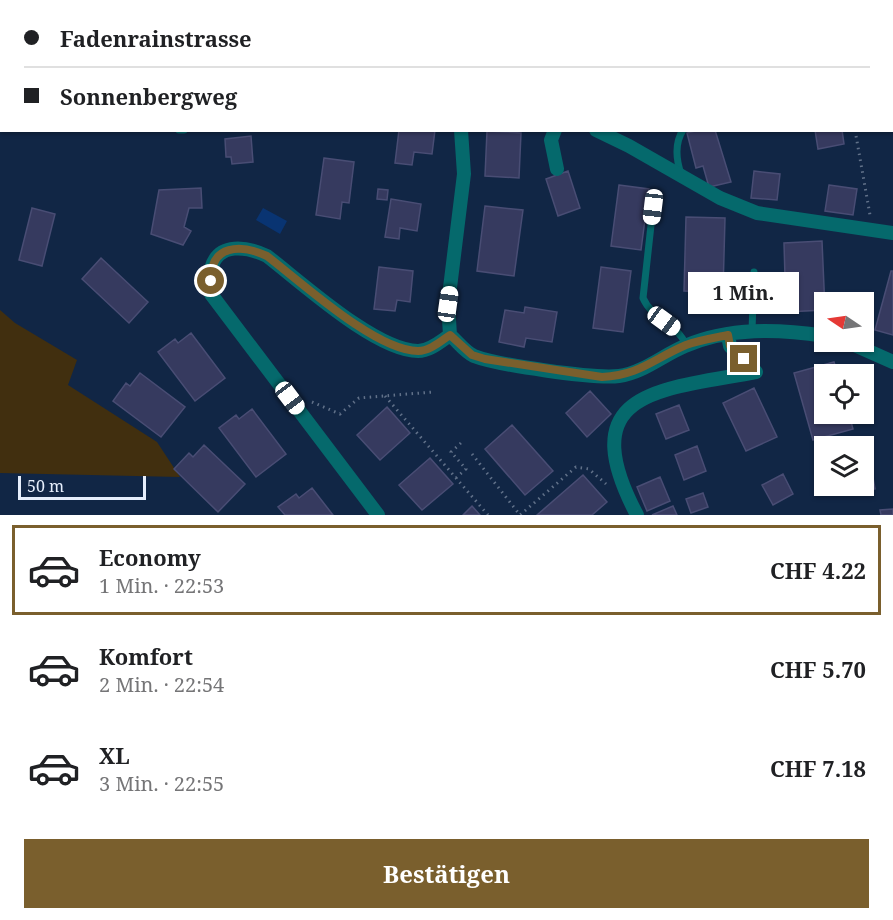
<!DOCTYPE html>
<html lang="de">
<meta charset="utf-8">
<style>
:root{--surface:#fff;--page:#f6f6f6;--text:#202124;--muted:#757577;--line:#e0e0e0;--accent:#7a5f2d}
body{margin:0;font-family:"Noto Serif",serif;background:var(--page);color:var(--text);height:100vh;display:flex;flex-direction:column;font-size:22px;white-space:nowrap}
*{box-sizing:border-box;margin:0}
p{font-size:20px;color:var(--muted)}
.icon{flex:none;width:33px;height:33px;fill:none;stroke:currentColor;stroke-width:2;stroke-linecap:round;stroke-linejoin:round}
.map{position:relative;height:515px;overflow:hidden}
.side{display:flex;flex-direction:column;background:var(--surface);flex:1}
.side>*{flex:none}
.hud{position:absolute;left:0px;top:0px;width:894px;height:132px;box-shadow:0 2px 4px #0004;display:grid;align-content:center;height:132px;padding:0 24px;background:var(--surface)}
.needle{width:39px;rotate:283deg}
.fabs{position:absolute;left:814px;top:292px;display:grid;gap:12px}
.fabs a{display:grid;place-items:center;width:60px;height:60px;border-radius:0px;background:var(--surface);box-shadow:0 2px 4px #0004;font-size:30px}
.scale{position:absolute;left:18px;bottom:15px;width:128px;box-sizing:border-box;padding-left:6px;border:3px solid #e6eefb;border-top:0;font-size:16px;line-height:21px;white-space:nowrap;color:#e6eefb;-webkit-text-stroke:4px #112645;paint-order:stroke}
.end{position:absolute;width:27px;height:27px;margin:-14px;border:8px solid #7a5f2d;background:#fff;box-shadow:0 0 0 3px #fff}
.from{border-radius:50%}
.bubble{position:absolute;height:42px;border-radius:0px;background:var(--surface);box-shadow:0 2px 4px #0004;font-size:20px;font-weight:700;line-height:42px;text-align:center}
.car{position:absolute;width:18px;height:36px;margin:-18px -9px;border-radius:8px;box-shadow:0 0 4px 2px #0007;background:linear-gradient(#fff 24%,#345 0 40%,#fff 0 76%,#345 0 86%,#fff 0)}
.hud b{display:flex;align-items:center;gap:21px;height:57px;font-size:22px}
.hud b+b{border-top:2px solid var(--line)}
.hud i{width:15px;height:15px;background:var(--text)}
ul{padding:10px 0 0;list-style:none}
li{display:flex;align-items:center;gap:18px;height:90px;margin:0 12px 9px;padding:0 12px;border:3px solid transparent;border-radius:0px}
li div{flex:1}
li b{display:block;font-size:22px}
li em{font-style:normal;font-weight:700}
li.on{border-color:var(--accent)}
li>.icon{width:54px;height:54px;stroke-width:1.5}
.action{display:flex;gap:12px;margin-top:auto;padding:12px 24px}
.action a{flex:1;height:69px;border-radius:0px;background:var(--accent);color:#fff;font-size:24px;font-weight:700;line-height:69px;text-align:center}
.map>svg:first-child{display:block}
.green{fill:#412f0f}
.water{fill:#093472}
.building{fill:#363a5f;stroke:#494d74;stroke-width:1.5}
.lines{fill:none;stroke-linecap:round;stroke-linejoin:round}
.path{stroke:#617189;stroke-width:3;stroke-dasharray:1.5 4.5;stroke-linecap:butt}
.lane{stroke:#05696c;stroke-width:7}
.street{stroke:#05696c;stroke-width:14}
.route{stroke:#7a5f2d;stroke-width:8}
</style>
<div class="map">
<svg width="893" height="515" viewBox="0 0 893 515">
<rect width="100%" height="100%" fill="#112645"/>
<path class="green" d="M0 310 15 323 77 360 68 385 157 442 180 477 0 473Z"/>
<path class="water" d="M263 208 287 221 280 234 256 220Z"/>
<path class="building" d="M694 0H789L790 2H689Z
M847 0H893V1L848 2Z
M399 130H435L432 154 414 152 412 165 395 163Z
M699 130H715L731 182 709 187 703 166 696 168 687 133Z
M815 130H842L844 144 818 149Z
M487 131 521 133 519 178 485 176Z
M251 136 253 162 232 164 231 157H226L225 139Z
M324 158 354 162 349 203 342 202 340 219 316 215Z
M568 171 580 208 558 216 546 179Z
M754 171 780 174 777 200 751 198Z
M619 185 649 189 641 250 611 246Z
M829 185 857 189 853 215 825 211Z
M201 188 202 208H189L184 227 191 231 183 245 151 234 159 190Z
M378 189 388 190 387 200 377 199Z
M391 199 421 204 417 231 400 228 399 239 385 237Z
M485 206 523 210 514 276 477 271Z
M32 208 55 214 42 266 19 260Z
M686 217 725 218 723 292 684 291Z
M822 241 825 310 786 312 784 243Z
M101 258 148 302 129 323 82 279Z
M379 267 413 271 410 302 397 300 395 311 374 309Z
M601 267 631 271 623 332 593 328Z
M891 271H893V335L875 330Z
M525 307 557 312 552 342 526 338 524 347 499 342 505 310 524 313Z
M191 333 225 378 195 401 158 352 175 339 178 343Z
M834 362 838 375H825V414H849L853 429 813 440 794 373Z
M140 373 185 407 161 437 113 401 126 383 130 386Z
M754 388 777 437 746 451 723 403Z
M590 391 611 414 587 437 566 413Z
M679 405 689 430 666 439 656 414Z
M387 407 410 433 380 460 357 435Z
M252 409 286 454 256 477 219 428 236 415 239 419Z
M512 425 553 471 525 495 485 449Z
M867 444 875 489 843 495 841 486H864V447H853Z
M204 445 245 484 218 512 174 469 189 453 193 457Z
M697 446 706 471 684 480 675 455Z
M430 458 453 484 422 510 399 485Z
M783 474 793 494 773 505 762 485Z
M583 475 607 502 592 515H537Z
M660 477 670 501 647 511 637 487Z
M312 488 333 515H285L278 507 296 494 299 498Z
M703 493 708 507 691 513 686 499Z
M472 506 480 515H463Z
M673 506 677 515H652Z
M893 509V515H881L880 510Z"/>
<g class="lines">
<path class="path" d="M892 13H893
M892 87H893
M855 130 870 215
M385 396 488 515
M312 402 340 414 359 398 433 392
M472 454 520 515 576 467 589 469 606 484
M456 478 466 469 451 452 462 442"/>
<path class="lane" d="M654 2V0
M0 19 2 18
M0 112H2
M179 130H184
M681 174C676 159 674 144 683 130
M653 207 643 298C652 319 677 323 686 345
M752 331 754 272"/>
<path class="street" d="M333 0 358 2
M127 2 211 0
M424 2 425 0
M461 130 464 174 448 304 450 335C458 342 465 352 474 356 497 365 594 379 619 376 643 373 663 355 685 346 729 327 779 329 825 336
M555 130 551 140 557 169
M596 130 629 146 720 198 757 213 893 233
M848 342 893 362
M378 515 211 294C211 286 209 276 211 269 218 241 248 247 267 256 301 282 376 351 418 351 430 351 441 341 450 335
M637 515C571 390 660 390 756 372L730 346 728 335"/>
</g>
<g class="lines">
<path class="route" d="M211 281C210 244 241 244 267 256 301 282 376 351 418 351 430 351 441 341 450 335L472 355 485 359 602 377C640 375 653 359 686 345 699 340 714 338 728 335L730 346 744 359"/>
</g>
</svg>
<div class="fabs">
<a><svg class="needle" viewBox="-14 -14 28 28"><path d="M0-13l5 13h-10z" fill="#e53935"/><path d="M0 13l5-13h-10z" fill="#757577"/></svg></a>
<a><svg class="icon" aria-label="locate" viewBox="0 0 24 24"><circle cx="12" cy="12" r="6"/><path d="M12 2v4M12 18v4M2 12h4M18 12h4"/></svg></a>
<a><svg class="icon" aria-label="layers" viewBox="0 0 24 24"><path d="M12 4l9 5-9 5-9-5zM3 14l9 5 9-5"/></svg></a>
</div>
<div class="scale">50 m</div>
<i class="end from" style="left:211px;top:281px"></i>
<i class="end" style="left:744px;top:359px"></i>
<div class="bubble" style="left:688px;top:272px;width:111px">1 Min.</div>
<i class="car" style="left:653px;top:207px;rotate:187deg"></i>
<i class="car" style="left:448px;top:304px;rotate:8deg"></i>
<i class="car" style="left:664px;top:321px;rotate:126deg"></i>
<i class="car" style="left:290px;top:398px;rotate:143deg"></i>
<div class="hud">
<b><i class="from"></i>Fadenrainstrasse</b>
<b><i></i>Sonnenbergweg</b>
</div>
</div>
<section class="side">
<ul>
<li class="on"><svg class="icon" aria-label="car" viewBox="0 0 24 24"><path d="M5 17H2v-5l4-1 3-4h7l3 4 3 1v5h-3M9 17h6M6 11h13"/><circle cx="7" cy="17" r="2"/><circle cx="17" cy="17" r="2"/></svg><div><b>Economy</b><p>1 Min. · 22:53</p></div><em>CHF 4.22</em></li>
<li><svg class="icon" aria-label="car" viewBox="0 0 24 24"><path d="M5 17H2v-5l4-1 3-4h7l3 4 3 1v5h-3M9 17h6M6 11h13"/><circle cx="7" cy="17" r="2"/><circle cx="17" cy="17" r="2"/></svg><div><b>Komfort</b><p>2 Min. · 22:54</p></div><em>CHF 5.70</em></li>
<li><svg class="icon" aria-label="car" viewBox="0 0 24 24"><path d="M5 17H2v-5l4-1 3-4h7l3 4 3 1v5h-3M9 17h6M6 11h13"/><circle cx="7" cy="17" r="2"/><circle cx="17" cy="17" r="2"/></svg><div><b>XL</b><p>3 Min. · 22:55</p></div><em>CHF 7.18</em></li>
</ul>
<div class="action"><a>Bestätigen</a></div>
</section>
